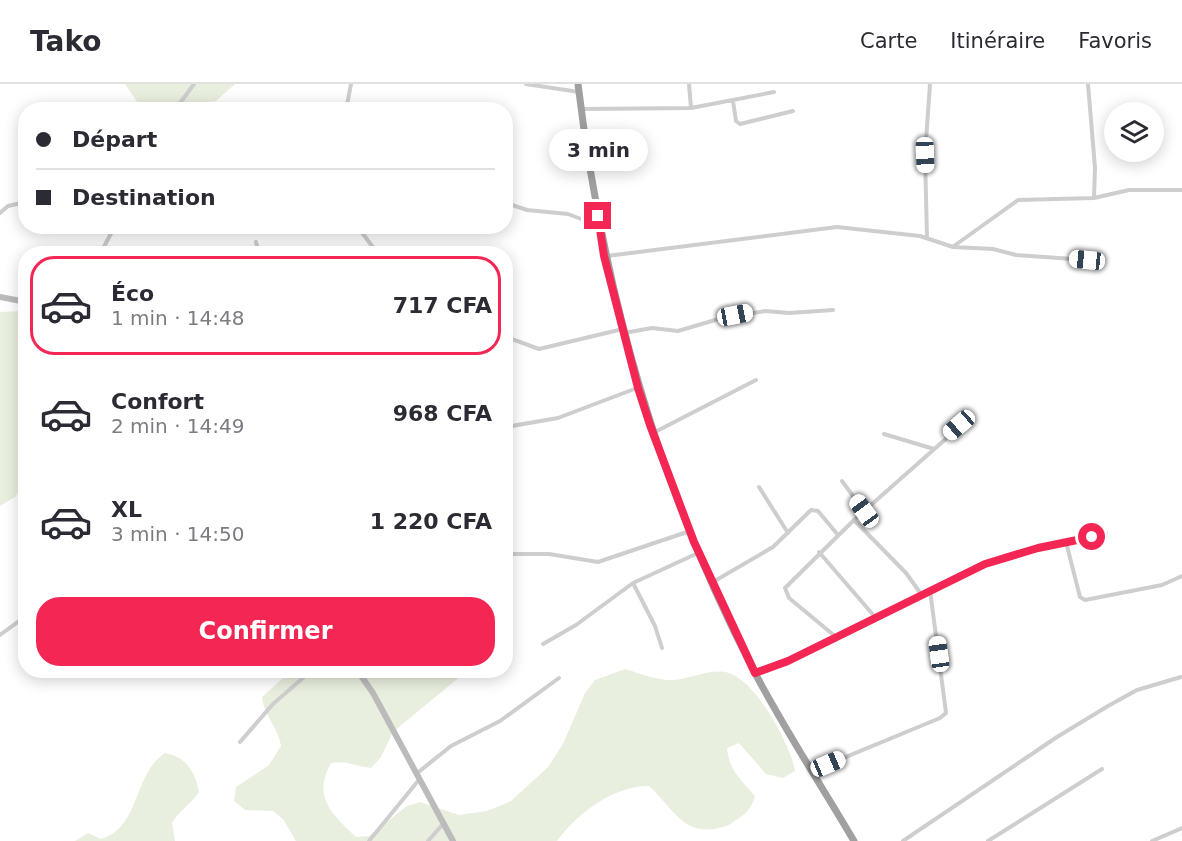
<!DOCTYPE html>
<html lang="fr">
<meta charset="utf-8">
<style>
:root{--surface:#fff;--page:#f2f2f3;--text:#2b2b33;--muted:#7c7c81;--line:#e1e1e2;--accent:#f42754}
body{margin:0;font-family:"DejaVu Sans",sans-serif;background:var(--page);color:var(--text);height:100vh;display:flex;flex-direction:column;font-size:22px;white-space:nowrap}
*{box-sizing:border-box;margin:0}
p{font-size:20px;color:var(--muted)}
.icon{flex:none;width:33px;height:33px;fill:none;stroke:currentColor;stroke-width:2;stroke-linecap:round;stroke-linejoin:round}
.map{position:relative;flex:1;overflow:hidden}
.sheet{position:absolute;left:18px;top:162px;width:495px;height:432px;display:flex;flex-direction:column;background:var(--surface);border-radius:24px;box-shadow:0 3px 15px #0003}
.sheet>*{flex:none}
.banner{position:absolute;left:18px;top:18px;width:495px;height:132px;border-radius:24px;box-shadow:0 3px 15px #0003;display:grid;align-content:center;height:132px;padding:0 18px;background:var(--surface)}
.buttons{position:absolute;left:1104px;top:18px;display:grid;gap:12px}
.buttons a{display:grid;place-items:center;width:60px;height:60px;border-radius:50%;background:var(--surface);box-shadow:0 3px 15px #0003;font-size:30px}
.end{position:absolute;width:27px;height:27px;margin:-14px;border:8px solid #f42754;background:#fff;box-shadow:0 0 0 3px #fff}
.from{border-radius:50%}
.bubble{position:absolute;height:42px;border-radius:21px;background:var(--surface);box-shadow:0 3px 15px #0003;font-size:20px;font-weight:800;line-height:42px;text-align:center}
.car{position:absolute;width:18px;height:36px;margin:-18px -9px;border-radius:8px;box-shadow:0 0 4px 2px #0007;background:linear-gradient(#fff 24%,#345 0 40%,#fff 0 76%,#345 0 86%,#fff 0)}
.banner b{display:flex;align-items:center;gap:21px;height:57px;font-size:22px}
.banner b+b{border-top:2px solid var(--line)}
.banner i{width:15px;height:15px;background:var(--text)}
ul{padding:10px 0 0;list-style:none}
li{display:flex;align-items:center;gap:18px;height:99px;margin:0 12px 9px;padding:0 6px;border:3px solid transparent;border-radius:24px}
li div{flex:1}
li b{display:block;font-size:22px}
li em{font-style:normal;font-weight:800}
li.active{border-color:var(--accent)}
li>.icon{width:54px;height:54px;stroke-width:1.5}
.primary-button{display:flex;gap:12px;margin-top:auto;padding:12px 18px}
.primary-button a{flex:1;height:69px;border-radius:24px;background:var(--accent);color:#fff;font-size:24px;font-weight:800;line-height:69px;text-align:center}
header{display:flex;align-items:center;gap:36px;box-sizing:border-box;height:84px;padding:0 30px;background:var(--surface);border-bottom:2px solid var(--line)}
header strong{font-size:28px}
nav{display:flex;gap:33px;margin-inline-start:auto;font-size:21px}
.map>svg:first-child{display:block}
.green{fill:#e9efde}
.lines{fill:none;stroke-linecap:round;stroke-linejoin:round}
.minor{stroke:#cecece;stroke-width:4}
.secondary{stroke:#bbb;stroke-width:6}
.trunk{stroke:#a0a0a0;stroke-width:7}
.route{stroke:#f42754;stroke-width:8}
</style>
<header>
<strong>Tako</strong>
<nav><a>Carte</a><a>Itinéraire</a><a>Favoris</a></nav>
</header>
<div class="map">
<svg width="1182" height="757" viewBox="0 0 1182 757">
<rect width="100%" height="100%" fill="#fff"/>
<path class="green" d="M125 0H235L216 17 142 25Z
M23 227 26 228 25 397 15 413 0 422V228Z
M625 585C639 589 656 596 670 596 688 596 708 585 725 588 754 592 791 661 795 687L783 694 766 690 739 659 727 664C729 686 741 696 755 712 750 729 743 731 729 741 685 757 677 728 649 702 613 702 578 729 557 757H296L283 735 273 727 245 726 234 717 236 703 269 681 281 662C278 643 264 632 262 613L282 595 286 587H467L393 648 381 673 371 684C355 682 346 676 331 679 312 713 332 730 356 753L369 752 407 722 420 718 459 731 487 727 511 717 548 683 563 660 585 609 595 596Z
M165 669C186 673 195 687 199 708 191 720 179 727 172 739L175 757H75L88 749 101 755C141 743 132 691 165 669Z"/>
<g class="lines">
<path class="minor" d="M526 0 579 8
M689 0 691 24
M1088 0 1095 84 1094 114
M733 17 736 37 740 40 793 27
M180 19 194 0
M293 23 299 26
M582 25 691 24 774 8
M110 26 111 25
M346 26 351 0
M506 119 527 126 568 130 599 142
M0 129 8 122 26 118
M357 142 378 170
M927 154 925 71 930 0
M256 158 259 170
M954 162 1018 116 1094 114 1129 106H1182
M100 170 115 142
M607 172 837 143 920 152 953 163 993 165 1016 171 1087 176
M624 249 652 244 678 247 722 234 765 227 789 229 833 226
M506 253 539 265 623 245
M506 343 558 334 637 304
M653 349 756 296
M884 350 934 365
M842 397 864 427
M759 403 788 449
M854 436 906 489 921 510
M1066 458 1080 513 1085 516 1162 501 1182 492
M819 468 875 533
M506 470H549L598 478 690 447
M713 498 773 463 811 426 818 427 838 451
M633 499 655 542 662 564
M0 551 26 532
M836 553 789 514 785 504 854 436 966 337
M543 560 576 541 633 499 698 469
M756 589 788 577 985 480 1038 464 1106 449
M240 658 273 620 312 586
M812 687 940 634 946 629 930 506
M416 690 451 662 500 637 559 594
M369 757 418 697
M428 757 443 740
M903 757 1057 653 1108 622 1137 606 1181 593
M988 757 1102 685
M1152 757 1182 744"/>
<path class="secondary" d="M0 213 26 218
M357 586 373 609 453 757"/>
<path class="trunk" d="M578 0C603 206 658 404 755 589 785 646 821 701 854 757"/>
</g>
<g class="lines">
<path class="route" d="M598 132 604 172 638 304 650 341 694 458 755 589 788 577 985 480 1038 464 1092 453"/>
</g>
</svg>
<div class="buttons">
<a><svg class="icon" aria-label="layers" viewBox="0 0 24 24"><path d="M12 4l9 5-9 5-9-5zM3 14l9 5 9-5"/></svg></a>
</div>
<i class="end from" style="left:1092px;top:453px"></i>
<i class="end" style="left:598px;top:132px"></i>
<div class="bubble" style="left:549px;top:45px;width:99px">3 min</div>
<i class="car" style="left:925px;top:71px;rotate:178deg"></i>
<i class="car" style="left:1087px;top:176px;rotate:276deg"></i>
<i class="car" style="left:735px;top:231px;rotate:79deg"></i>
<i class="car" style="left:959px;top:341px;rotate:229deg"></i>
<i class="car" style="left:864px;top:427px;rotate:324deg"></i>
<i class="car" style="left:939px;top:570px;rotate:352deg"></i>
<i class="car" style="left:828px;top:680px;rotate:67deg"></i>
<div class="banner">
<b><i class="from"></i>Départ</b>
<b><i></i>Destination</b>
</div>
<section class="sheet">
<ul>
<li class="active"><svg class="icon" aria-label="car" viewBox="0 0 24 24"><path d="M5 17H2v-5l4-1 3-4h7l3 4 3 1v5h-3M9 17h6M6 11h13"/><circle cx="7" cy="17" r="2"/><circle cx="17" cy="17" r="2"/></svg><div><b>Éco</b><p>1 min · 14:48</p></div><em>717 CFA</em></li>
<li><svg class="icon" aria-label="car" viewBox="0 0 24 24"><path d="M5 17H2v-5l4-1 3-4h7l3 4 3 1v5h-3M9 17h6M6 11h13"/><circle cx="7" cy="17" r="2"/><circle cx="17" cy="17" r="2"/></svg><div><b>Confort</b><p>2 min · 14:49</p></div><em>968 CFA</em></li>
<li><svg class="icon" aria-label="car" viewBox="0 0 24 24"><path d="M5 17H2v-5l4-1 3-4h7l3 4 3 1v5h-3M9 17h6M6 11h13"/><circle cx="7" cy="17" r="2"/><circle cx="17" cy="17" r="2"/></svg><div><b>XL</b><p>3 min · 14:50</p></div><em>1 220 CFA</em></li>
</ul>
<div class="primary-button"><a>Confirmer</a></div>
</section>
</div>
